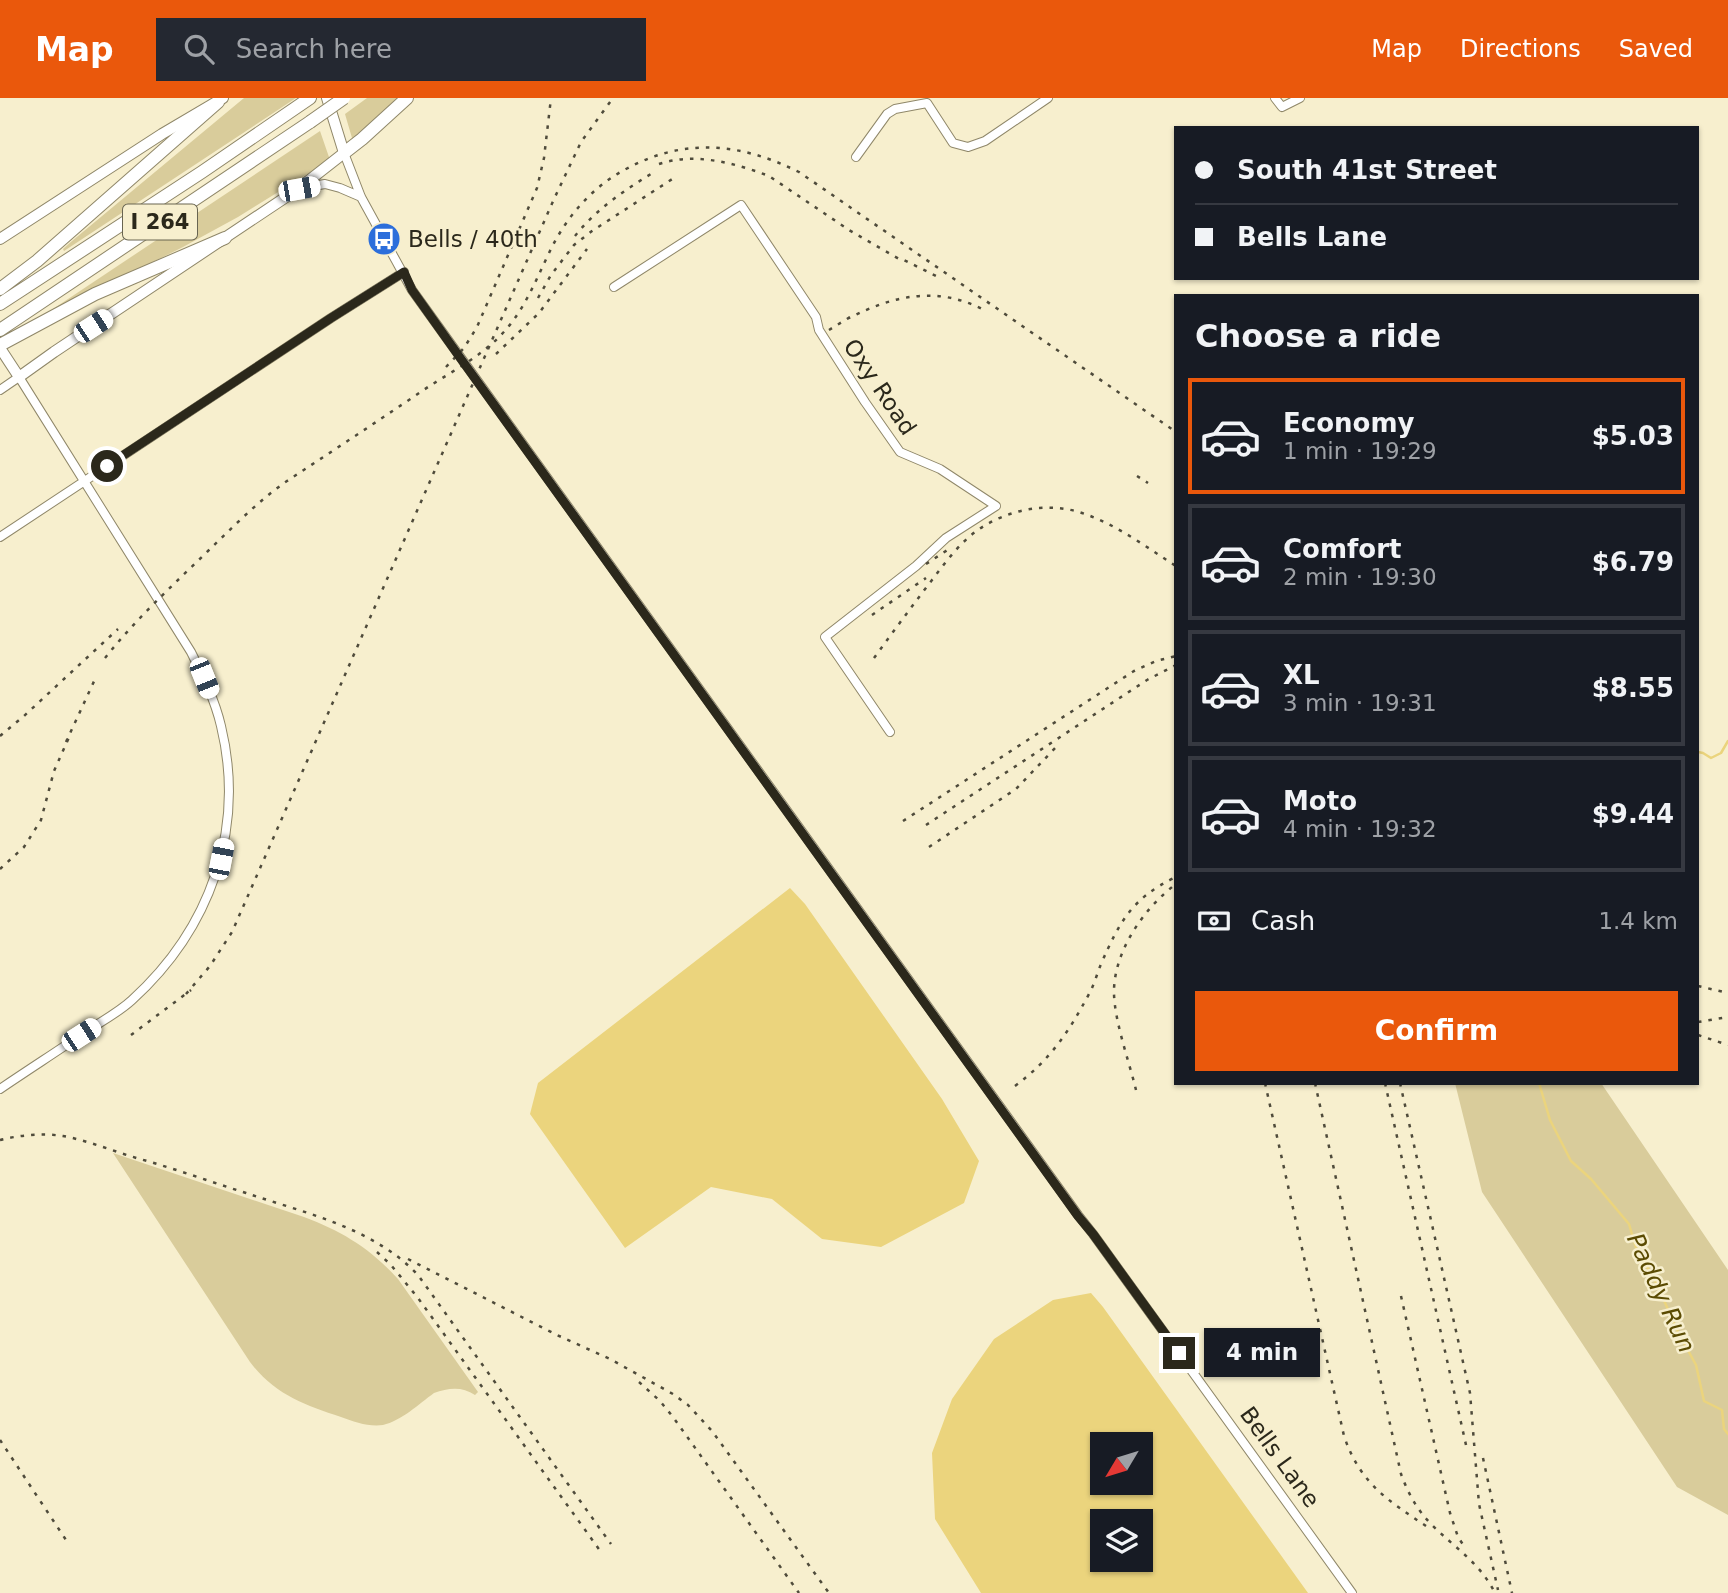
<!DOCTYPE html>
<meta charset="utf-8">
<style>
:root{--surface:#171b24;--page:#242831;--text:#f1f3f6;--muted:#9ea1a6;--line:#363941;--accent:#ea580c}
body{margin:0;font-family:"DejaVu Sans",sans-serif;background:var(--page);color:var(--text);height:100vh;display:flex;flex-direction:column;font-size:26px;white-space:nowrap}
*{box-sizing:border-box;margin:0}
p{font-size:23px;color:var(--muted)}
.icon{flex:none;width:38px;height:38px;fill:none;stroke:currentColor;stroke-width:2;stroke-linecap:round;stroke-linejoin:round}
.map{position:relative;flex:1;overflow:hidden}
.details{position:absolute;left:1174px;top:196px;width:525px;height:791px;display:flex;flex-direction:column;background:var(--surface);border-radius:0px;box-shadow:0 2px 5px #0004}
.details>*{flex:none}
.banner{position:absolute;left:1174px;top:28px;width:525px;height:154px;border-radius:0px;box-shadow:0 2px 5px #0004;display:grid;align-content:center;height:154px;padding:0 21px;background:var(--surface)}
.needle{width:46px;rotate:232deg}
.fabs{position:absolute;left:1090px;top:1334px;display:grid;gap:14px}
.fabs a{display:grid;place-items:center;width:63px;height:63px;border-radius:0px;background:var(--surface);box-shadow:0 2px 5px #0004;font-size:35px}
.end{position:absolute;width:32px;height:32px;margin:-16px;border:9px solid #2b281b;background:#fff;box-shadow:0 0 0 4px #fff}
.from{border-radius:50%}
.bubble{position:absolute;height:49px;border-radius:0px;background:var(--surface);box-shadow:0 2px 5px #0004;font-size:23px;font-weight:700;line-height:49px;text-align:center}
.car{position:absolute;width:21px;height:42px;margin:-21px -10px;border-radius:9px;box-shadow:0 0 5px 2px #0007;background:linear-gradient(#fff 24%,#345 0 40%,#fff 0 76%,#345 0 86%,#fff 0)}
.banner b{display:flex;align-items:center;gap:24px;height:66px;font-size:26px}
.banner b+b{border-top:2px solid var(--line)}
.banner i{width:18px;height:18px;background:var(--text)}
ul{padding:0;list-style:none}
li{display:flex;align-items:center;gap:21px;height:116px;margin:0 14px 10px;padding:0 7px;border:4px solid var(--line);border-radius:0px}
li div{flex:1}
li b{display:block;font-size:26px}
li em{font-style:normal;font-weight:700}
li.selected{border-color:var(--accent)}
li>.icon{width:63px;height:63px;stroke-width:1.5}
h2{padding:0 21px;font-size:32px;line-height:84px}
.pay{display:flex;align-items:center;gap:18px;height:77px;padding:0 21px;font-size:26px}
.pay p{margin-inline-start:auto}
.primary-button{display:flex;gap:14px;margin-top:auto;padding:14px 21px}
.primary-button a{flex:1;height:80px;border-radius:0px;background:var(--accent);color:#fff;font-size:28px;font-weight:700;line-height:80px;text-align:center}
header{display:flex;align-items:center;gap:42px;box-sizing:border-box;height:98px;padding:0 35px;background:var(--accent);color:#fff}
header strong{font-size:33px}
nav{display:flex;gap:38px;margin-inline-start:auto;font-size:24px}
.search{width:490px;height:63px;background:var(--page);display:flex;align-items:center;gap:18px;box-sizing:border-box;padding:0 24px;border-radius:0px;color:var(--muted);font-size:26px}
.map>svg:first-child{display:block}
.green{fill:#d9cc9b}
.water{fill:#ebd47d;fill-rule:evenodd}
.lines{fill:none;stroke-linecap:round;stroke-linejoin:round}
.stream{stroke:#ebd47d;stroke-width:2.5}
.minor-casing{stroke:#8f8769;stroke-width:10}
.major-casing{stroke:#8f8769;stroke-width:12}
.highway-casing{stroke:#8f8769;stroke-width:14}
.minor{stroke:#fff;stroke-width:8}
.major{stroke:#fff;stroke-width:10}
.highway{stroke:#fff;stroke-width:12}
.rail{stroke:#4f4b3b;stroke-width:2.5;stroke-dasharray:3.5 7;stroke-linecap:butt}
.highway-bridge-casing{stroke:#8f8769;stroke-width:14;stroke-linecap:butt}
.highway-bridge{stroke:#fff;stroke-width:12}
.route{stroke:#2b281b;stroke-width:9}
.labels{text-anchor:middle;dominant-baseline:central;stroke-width:5;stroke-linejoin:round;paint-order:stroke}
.shield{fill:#f7efce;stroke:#686451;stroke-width:2}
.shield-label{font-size:21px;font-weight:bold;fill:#2b281b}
.poi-label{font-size:23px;fill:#2b281b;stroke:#f7efce;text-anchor:start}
.street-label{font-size:23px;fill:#2b281b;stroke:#f7efce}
.water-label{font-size:24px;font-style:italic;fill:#5b4b02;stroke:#f7efce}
</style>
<header>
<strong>Map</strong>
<div class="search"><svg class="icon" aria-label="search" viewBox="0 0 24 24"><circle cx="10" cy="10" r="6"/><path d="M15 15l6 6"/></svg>Search here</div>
<nav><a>Map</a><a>Directions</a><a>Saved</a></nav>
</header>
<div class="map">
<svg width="1728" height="1495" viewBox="0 0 1728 1495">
<rect width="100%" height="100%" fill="#f7efce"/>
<path class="green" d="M244 0H296L64 153 63 151 72 143Z
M367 0H401L354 40H352L345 16Z
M320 33 330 62 238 119 183 149 35 223Z
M1455 985H1601L1728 1172V1417L1677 1389 1482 1094Z
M113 1055 304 1119C342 1133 371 1151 398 1181L478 1294 475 1297C462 1288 448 1290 434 1295 419 1306 401 1323 383 1327 369 1329 354 1324 341 1319 304 1307 274 1296 250 1264Z"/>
<path class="water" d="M790 790 805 806 942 1001 979 1063 964 1105 881 1149 822 1141 772 1101 711 1089 625 1150 530 1016 538 985Z
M1091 1195 1103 1209 1308 1495H981L935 1421 932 1355 952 1301 994 1241 1053 1202ZM1102 1346H1141V1384H1102ZM1102 1423H1141V1461H1102Z"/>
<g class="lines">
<path class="stream" d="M1698 654 1703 655 1711 660 1721 655 1728 643
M1539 985 1550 1022 1571 1063 1591 1081 1629 1126 1637 1153 1654 1180 1678 1234 1696 1267 1704 1303 1722 1312 1724 1331 1728 1336"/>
<defs>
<path id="minor" d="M1275 0 1282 9 1300 0
M344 55 361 99 412 192 1078 1117 1093 1136 1352 1495
M856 59 887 16 895 11 927 5 953 45 968 49 985 43 1048 0
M301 90 325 86 340 90 361 99
M614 189 741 107 816 219 819 232 865 304 900 354 940 371 996 408 946 440 916 468 825 539 890 634
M0 292 19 279 191 554C203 578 215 602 221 628 246 732 210 831 132 902 118 915 100 924 84 935 56 954 28 972 0 991
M0 439 331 220 404 174"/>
<path id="major" d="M0 141 162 36 223 0
M0 250 19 279 54 254 298 91 344 55 327 0"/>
<path id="highway" d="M344 55 362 41 407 0
M0 191 37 163 218 4
M0 206 202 74 310 0
M0 232 310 24
M0 247 95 196 225 140"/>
</defs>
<use href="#minor" class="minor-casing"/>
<use href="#major" class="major-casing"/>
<use href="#highway" class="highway-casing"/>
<use href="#minor" class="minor"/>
<use href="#major" class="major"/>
<use href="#highway" class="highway"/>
<path class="rail" d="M659 66C694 54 735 65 769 78L849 132 899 161H902L938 179
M575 138C596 111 625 92 654 74
M538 200 551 177 574 147 592 133 677 78
M847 221C894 197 938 187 986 213
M829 232 855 216
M496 256 539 215 587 151
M446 269 464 250 477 229 537 90 544 60 551 0
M1137 378 1148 385
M926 466 952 449
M872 517 926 480
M105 560C136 521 172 488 208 453 233 429 258 403 287 383 334 352 381 321 428 289 453 273 481 258 501 237 524 213 535 184 549 155 566 119 592 89 626 71 685 39 741 45 799 74L1176 334
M874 560C893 534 912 508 932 482 945 465 958 447 975 434 1005 412 1046 403 1082 415 1116 426 1146 449 1176 468
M0 638 24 618 118 531
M66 644 96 579
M903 723 1134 573 1156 563 1176 558
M926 727 1147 582 1176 567
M929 749 1016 691 1059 646
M0 771 24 749 41 722 54 673 70 637
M1698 888 1728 895
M186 896 210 868 232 834 554 101 581 44 613 0
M1698 924 1728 919
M131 937 191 892
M1698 937 1728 947
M1265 985 1344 1338C1360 1385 1387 1402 1426 1428
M1315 985 1401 1376C1408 1395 1417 1412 1432 1427 1455 1450 1480 1465 1495 1495
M1385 985 1466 1347
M1400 985 1470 1295 1479 1406 1498 1492
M1015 988C1051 961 1068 935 1089 896 1094 887 1097 876 1101 866 1120 823 1132 800 1176 779
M1136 992C1129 963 1115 925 1114 896 1113 854 1144 810 1176 786
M0 1042C20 1037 43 1035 63 1038 90 1043 115 1054 140 1061 176 1071 211 1084 246 1095 305 1115 374 1130 418 1177L611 1446
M377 1154 391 1167 418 1200 601 1454
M408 1161 557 1237 610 1261 673 1296 688 1307 712 1333 829 1495
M1401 1198 1450 1415 1458 1439 1466 1451
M639 1284 660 1303 673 1319 799 1495
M0 1342 68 1445
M1483 1360 1512 1495"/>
<defs>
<path id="highway-bridge" d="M310 24 344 0"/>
</defs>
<use href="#highway-bridge" class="highway-bridge-casing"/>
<use href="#highway-bridge" class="highway-bridge"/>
</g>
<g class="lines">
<path class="route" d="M107 368 331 220 404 174 412 192 461 261 1078 1118 1093 1136 1179 1255"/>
</g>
<defs>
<symbol id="bus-disc" viewBox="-11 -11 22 22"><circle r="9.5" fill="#2c6edb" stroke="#f7efce"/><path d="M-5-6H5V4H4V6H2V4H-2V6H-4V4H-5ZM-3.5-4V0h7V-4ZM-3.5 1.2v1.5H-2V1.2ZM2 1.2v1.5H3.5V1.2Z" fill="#fff"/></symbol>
</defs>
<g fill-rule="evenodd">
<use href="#bus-disc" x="365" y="122" width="38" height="38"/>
</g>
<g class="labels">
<rect class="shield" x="123" y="106.5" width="74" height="35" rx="5"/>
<g class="shield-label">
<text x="160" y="124">I 264</text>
</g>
<g class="poi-label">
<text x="408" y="141">Bells / 40th</text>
</g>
<g class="street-label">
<text transform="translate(880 289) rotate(56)">Oxy Road</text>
<text transform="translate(1280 1359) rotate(54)">Bells Lane</text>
</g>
<g class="water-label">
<text transform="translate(1661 1195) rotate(65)">Paddy Run</text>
</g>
</g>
</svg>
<div class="fabs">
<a><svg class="needle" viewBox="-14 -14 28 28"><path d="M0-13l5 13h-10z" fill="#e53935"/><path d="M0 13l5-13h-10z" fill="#9ea1a6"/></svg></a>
<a><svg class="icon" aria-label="layers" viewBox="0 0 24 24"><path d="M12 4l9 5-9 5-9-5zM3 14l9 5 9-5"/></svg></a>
</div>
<i class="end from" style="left:107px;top:368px"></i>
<i class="end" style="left:1179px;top:1255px"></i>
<div class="bubble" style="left:1204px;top:1230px;width:116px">4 min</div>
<i class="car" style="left:299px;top:91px;rotate:80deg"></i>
<i class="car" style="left:93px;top:228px;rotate:57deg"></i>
<i class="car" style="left:204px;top:580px;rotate:158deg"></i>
<i class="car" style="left:221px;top:761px;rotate:11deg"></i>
<i class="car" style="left:81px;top:937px;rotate:57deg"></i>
<div class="banner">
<b><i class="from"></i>South 41st Street</b>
<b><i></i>Bells Lane</b>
</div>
<section class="details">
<h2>Choose a ride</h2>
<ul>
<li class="selected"><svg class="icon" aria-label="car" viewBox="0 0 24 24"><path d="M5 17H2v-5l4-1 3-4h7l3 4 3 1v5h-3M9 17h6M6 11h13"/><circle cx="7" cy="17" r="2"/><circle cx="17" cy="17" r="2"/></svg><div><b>Economy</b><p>1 min · 19:29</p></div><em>$5.03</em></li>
<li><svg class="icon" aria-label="car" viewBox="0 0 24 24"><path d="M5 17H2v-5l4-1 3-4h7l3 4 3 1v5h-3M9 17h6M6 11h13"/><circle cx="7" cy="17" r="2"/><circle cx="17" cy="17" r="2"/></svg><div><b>Comfort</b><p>2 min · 19:30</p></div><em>$6.79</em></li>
<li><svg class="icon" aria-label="car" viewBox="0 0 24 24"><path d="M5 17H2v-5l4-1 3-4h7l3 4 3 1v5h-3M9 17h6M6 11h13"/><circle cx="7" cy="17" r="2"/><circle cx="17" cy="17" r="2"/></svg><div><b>XL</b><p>3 min · 19:31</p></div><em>$8.55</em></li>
<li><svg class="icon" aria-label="car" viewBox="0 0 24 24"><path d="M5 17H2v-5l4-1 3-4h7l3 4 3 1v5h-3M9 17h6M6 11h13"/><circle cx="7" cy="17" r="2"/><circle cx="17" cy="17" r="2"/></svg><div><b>Moto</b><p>4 min · 19:32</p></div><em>$9.44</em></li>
</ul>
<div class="pay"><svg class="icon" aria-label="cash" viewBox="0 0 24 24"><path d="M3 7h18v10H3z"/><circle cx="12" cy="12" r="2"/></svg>Cash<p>1.4 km</p></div>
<div class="primary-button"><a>Confirm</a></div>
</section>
</div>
